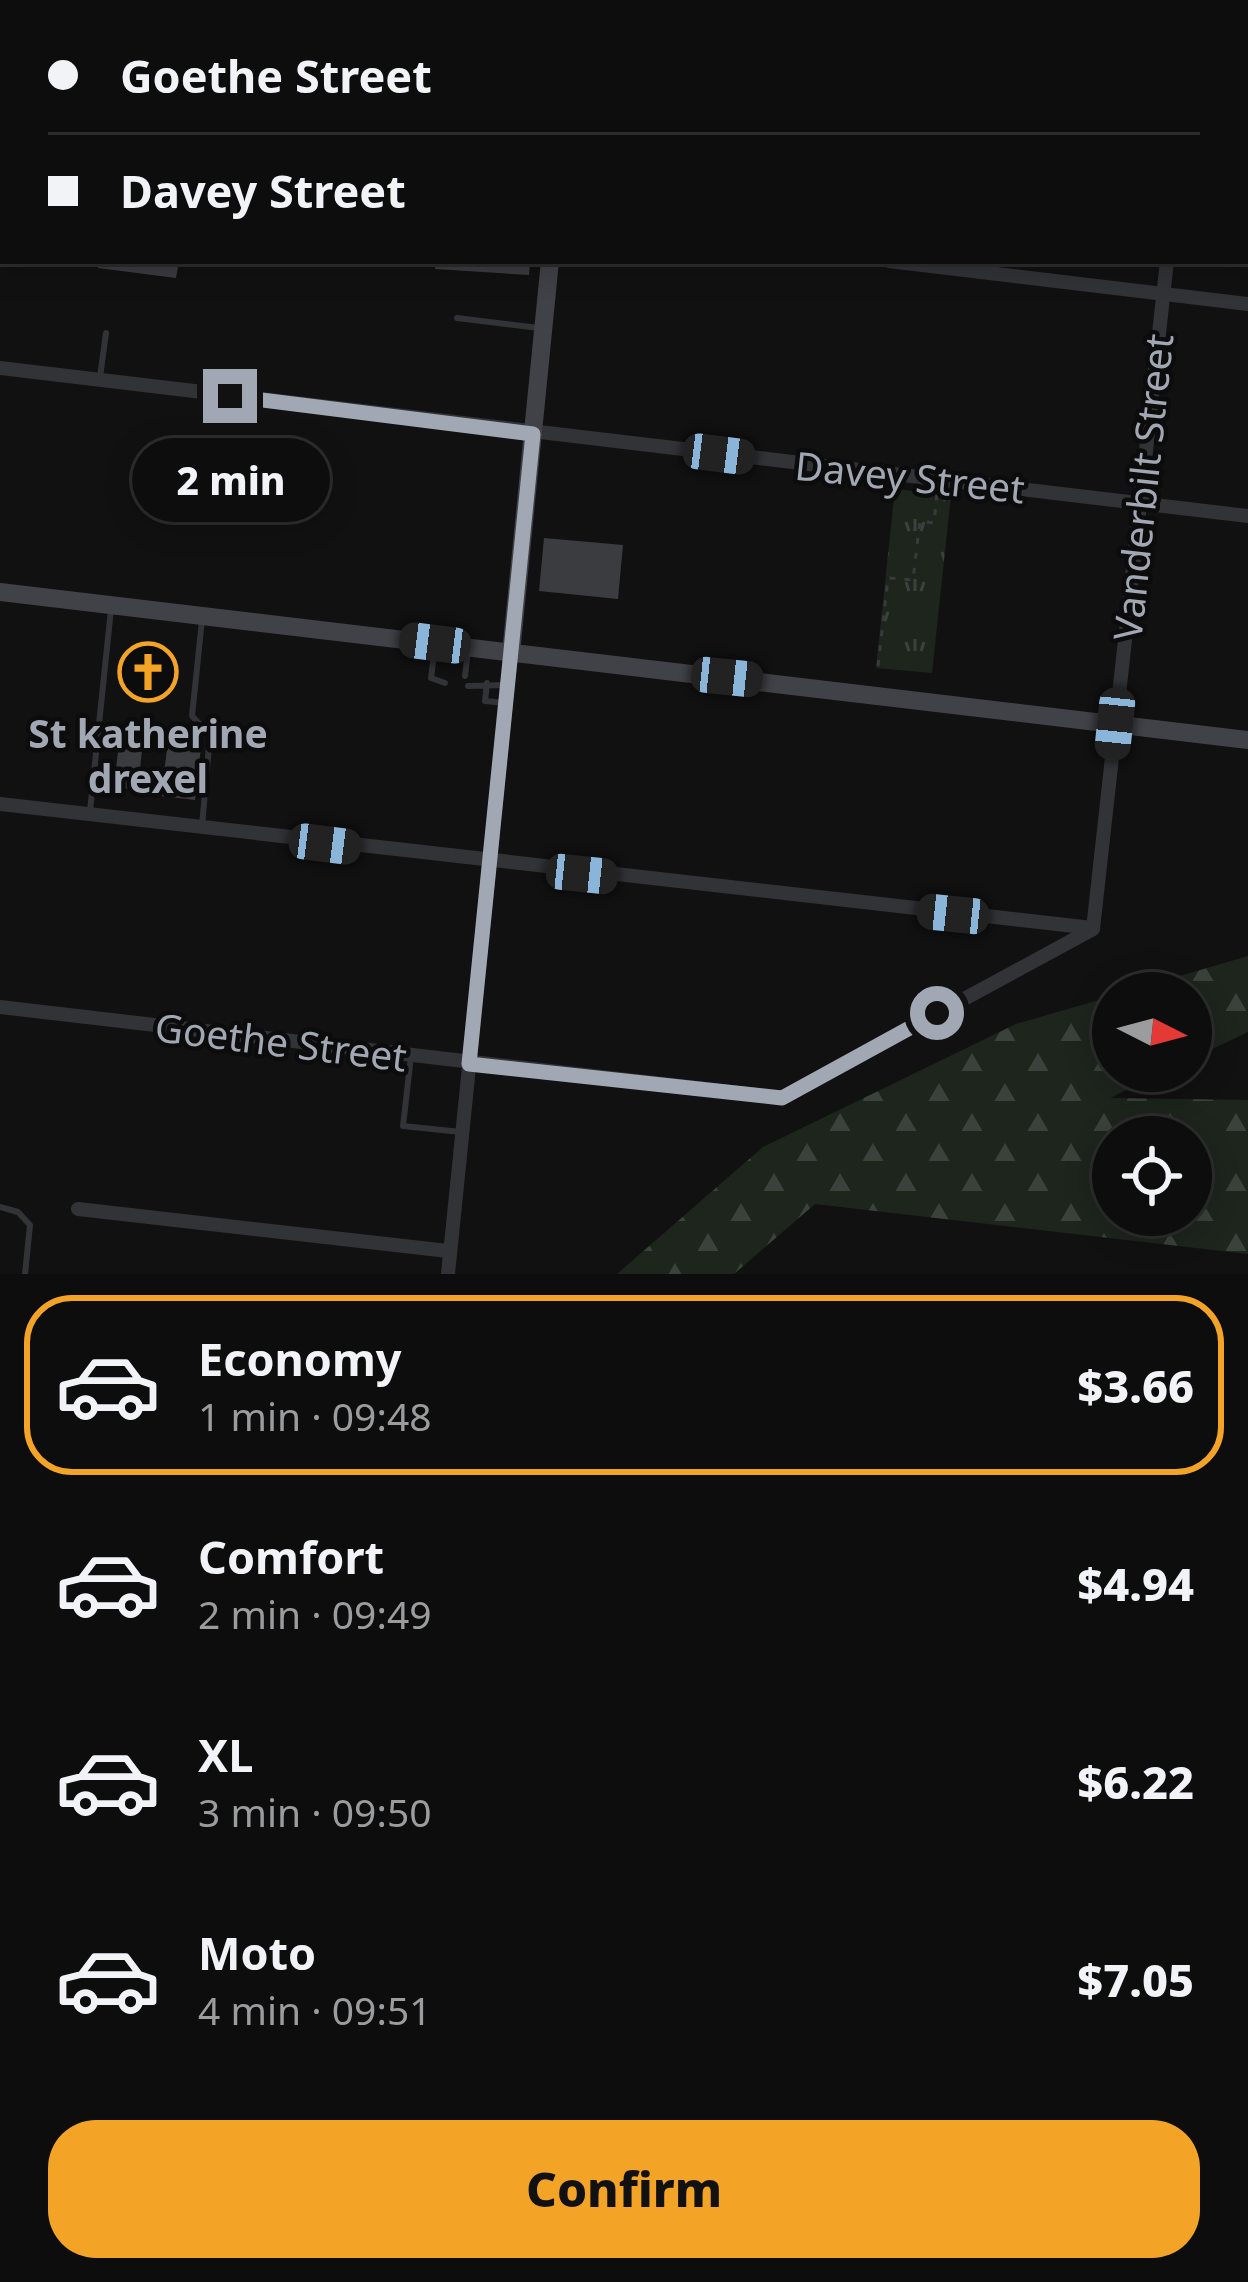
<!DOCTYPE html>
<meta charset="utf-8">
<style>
:root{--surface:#0d0d0e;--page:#161617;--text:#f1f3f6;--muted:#9a9c9e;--line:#2d2d2e;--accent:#f3a427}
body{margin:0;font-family:"Noto Sans",sans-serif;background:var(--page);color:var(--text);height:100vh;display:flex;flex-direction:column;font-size:45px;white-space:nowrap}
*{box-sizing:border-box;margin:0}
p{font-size:39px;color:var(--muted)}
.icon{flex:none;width:66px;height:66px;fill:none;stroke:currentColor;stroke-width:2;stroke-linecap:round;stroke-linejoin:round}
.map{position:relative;height:1274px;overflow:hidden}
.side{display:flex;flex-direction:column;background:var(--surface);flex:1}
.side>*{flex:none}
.guide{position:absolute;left:0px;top:0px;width:1248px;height:264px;box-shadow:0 6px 30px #0003,0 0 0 3px var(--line);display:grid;align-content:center;height:264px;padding:0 48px;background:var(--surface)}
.needle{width:78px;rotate:96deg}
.fabs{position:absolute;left:1092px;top:972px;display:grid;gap:24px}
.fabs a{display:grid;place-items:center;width:120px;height:120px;border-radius:50%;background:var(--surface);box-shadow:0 6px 30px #0003,0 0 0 3px var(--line);font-size:60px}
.end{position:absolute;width:54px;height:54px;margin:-27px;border:15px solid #a2a8b3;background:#111;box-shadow:0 0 0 6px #111}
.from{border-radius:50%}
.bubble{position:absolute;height:84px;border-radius:42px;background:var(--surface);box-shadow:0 6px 30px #0003,0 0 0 3px var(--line);font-size:39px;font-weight:800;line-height:84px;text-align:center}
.car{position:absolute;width:36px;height:72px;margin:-36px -18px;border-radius:15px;box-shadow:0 0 9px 3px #0007;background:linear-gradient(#222 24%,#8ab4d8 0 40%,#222 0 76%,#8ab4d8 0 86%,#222 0)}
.guide b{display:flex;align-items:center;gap:42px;height:114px;font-size:45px}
.guide b+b{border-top:3px solid var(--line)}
.guide i{width:30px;height:30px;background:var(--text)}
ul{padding:21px 0 0;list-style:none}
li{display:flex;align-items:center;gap:36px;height:180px;margin:0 24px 18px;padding:0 24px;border:6px solid transparent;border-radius:48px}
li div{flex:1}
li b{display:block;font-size:45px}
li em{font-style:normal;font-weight:800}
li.active{border-color:var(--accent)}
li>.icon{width:108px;height:108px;stroke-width:1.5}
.cta{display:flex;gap:24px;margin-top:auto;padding:24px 48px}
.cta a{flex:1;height:138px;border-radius:48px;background:var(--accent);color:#111;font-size:48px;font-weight:800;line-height:138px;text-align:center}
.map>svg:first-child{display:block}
.grass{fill:url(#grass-tufts)}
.forest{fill:url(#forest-firs);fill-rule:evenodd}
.building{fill:#3b3c3f}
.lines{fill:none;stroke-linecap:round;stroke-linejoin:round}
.path{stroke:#383a3e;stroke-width:3;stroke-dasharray:6 9;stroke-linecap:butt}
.lane{stroke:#323337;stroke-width:6}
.street{stroke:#323337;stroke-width:14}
.secondary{stroke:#404247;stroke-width:18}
.route{stroke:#a2a8b3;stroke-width:15}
.labels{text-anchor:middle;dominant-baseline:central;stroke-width:9;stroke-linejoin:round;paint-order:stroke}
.street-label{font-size:39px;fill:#a2a8b3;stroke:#0c0c0d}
.poi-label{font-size:39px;font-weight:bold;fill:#a2a8b3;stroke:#0c0c0d}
</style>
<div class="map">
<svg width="1248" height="1274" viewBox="0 0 1248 1274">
<defs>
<pattern id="grass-tufts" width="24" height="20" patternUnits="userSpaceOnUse" patternTransform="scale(3)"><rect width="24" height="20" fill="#1d251d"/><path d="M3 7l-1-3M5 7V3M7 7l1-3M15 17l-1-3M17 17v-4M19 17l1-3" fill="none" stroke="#3b423b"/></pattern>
<pattern id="forest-firs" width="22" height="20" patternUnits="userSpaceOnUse" patternTransform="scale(3)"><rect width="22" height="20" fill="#1d251d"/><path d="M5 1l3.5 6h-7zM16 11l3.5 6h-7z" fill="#3b423b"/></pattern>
</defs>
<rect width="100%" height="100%" fill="#111112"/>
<path class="grass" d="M895 489 951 495 932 673 876 668Z"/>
<path class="forest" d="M1248 956V1032L1191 1059V993H1122Z
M1113 996V1071H1165L1110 1098 1248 1100V1254L815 1204 734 1274H617L763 1147 1016 1024ZM1113 1137H1191V1215H1113Z"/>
<path class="building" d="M98 261H179L176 278 98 268Z
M436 261H530L529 275 435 269Z
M544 538 623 545 618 599 539 591Z
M170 726 194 729 202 738 195 800 161 796Z
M130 738 143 740 138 790 114 787 119 742 129 743Z"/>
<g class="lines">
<path class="path" d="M878 666 888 578 913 580 920 521 934 523 937 494"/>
<path class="lane" d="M433 3V0
M689 3V0
M457 318 539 328
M100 377 106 333
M435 647 431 678 445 683
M465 676 468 651
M487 683 485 701 506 703
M468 686 505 685
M90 811 111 609
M202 826 210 735 192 716 202 620
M411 1056 403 1126 461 1132
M0 1207 18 1212 30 1225 25 1274"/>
<path class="street" d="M491 0 515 3
M13 3 14 0
M1196 3V0
M1245 92H1248
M0 116 3 91
M0 154H3
M889 261 1248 304
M0 368 1248 516
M0 804 1092 928
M1093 929 1167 261
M0 1007 782 1098 1093 929
M78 1209 448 1251
M448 1274 511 653"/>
<path class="secondary" d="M576 3V0
M0 592 1248 740
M511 653 550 261"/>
</g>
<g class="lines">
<path class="route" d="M230 396 533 434 469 1064 782 1098 937 1013"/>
</g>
<defs>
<symbol id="church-ring" viewBox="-11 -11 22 22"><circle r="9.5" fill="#0c0c0d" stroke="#f3a427" stroke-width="1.5"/><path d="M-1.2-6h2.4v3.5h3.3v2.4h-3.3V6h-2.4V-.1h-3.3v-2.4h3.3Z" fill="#f3a427"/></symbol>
</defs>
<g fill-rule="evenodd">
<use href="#church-ring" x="115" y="639" width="66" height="66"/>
</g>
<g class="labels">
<g class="street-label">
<text transform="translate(910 476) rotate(6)">Davey Street</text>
<text transform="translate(1142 487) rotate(-84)">Vanderbilt Street</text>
<text transform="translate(281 1041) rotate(7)">Goethe Street</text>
</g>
<g class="poi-label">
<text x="148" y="732">St katherine<tspan x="148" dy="45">drexel</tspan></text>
</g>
</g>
</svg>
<div class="fabs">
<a><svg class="needle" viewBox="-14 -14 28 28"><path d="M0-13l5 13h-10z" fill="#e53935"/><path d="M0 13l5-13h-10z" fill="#9a9c9e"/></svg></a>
<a><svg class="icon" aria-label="locate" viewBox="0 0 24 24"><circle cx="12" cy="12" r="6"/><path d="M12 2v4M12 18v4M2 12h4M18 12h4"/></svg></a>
</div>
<i class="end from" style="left:937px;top:1013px"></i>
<i class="end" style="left:230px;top:396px"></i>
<div class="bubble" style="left:132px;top:438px;width:198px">2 min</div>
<i class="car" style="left:719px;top:454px;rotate:97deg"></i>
<i class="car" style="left:435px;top:643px;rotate:277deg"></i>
<i class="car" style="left:727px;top:677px;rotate:96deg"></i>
<i class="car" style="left:1115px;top:724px;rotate:186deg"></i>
<i class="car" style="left:325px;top:844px;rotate:97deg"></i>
<i class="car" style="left:582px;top:874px;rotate:96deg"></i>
<i class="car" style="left:953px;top:914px;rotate:276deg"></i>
<div class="guide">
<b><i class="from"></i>Goethe Street</b>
<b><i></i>Davey Street</b>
</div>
</div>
<section class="side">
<ul>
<li class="active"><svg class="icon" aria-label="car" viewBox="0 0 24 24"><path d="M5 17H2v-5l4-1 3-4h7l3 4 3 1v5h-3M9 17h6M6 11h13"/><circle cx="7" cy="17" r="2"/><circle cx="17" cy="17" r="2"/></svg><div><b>Economy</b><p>1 min · 09:48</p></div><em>$3.66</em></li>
<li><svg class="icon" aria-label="car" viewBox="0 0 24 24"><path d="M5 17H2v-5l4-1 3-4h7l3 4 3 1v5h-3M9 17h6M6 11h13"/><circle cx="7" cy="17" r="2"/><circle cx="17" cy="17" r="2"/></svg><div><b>Comfort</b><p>2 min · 09:49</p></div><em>$4.94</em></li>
<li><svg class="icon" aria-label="car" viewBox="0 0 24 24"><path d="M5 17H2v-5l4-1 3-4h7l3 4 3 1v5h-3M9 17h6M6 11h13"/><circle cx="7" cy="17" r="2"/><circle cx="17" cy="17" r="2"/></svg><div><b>XL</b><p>3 min · 09:50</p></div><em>$6.22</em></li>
<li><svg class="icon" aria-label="car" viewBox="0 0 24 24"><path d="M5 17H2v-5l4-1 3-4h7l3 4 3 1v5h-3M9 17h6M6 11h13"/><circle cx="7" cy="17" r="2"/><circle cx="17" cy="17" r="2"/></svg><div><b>Moto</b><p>4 min · 09:51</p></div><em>$7.05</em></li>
</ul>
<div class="cta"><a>Confirm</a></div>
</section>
